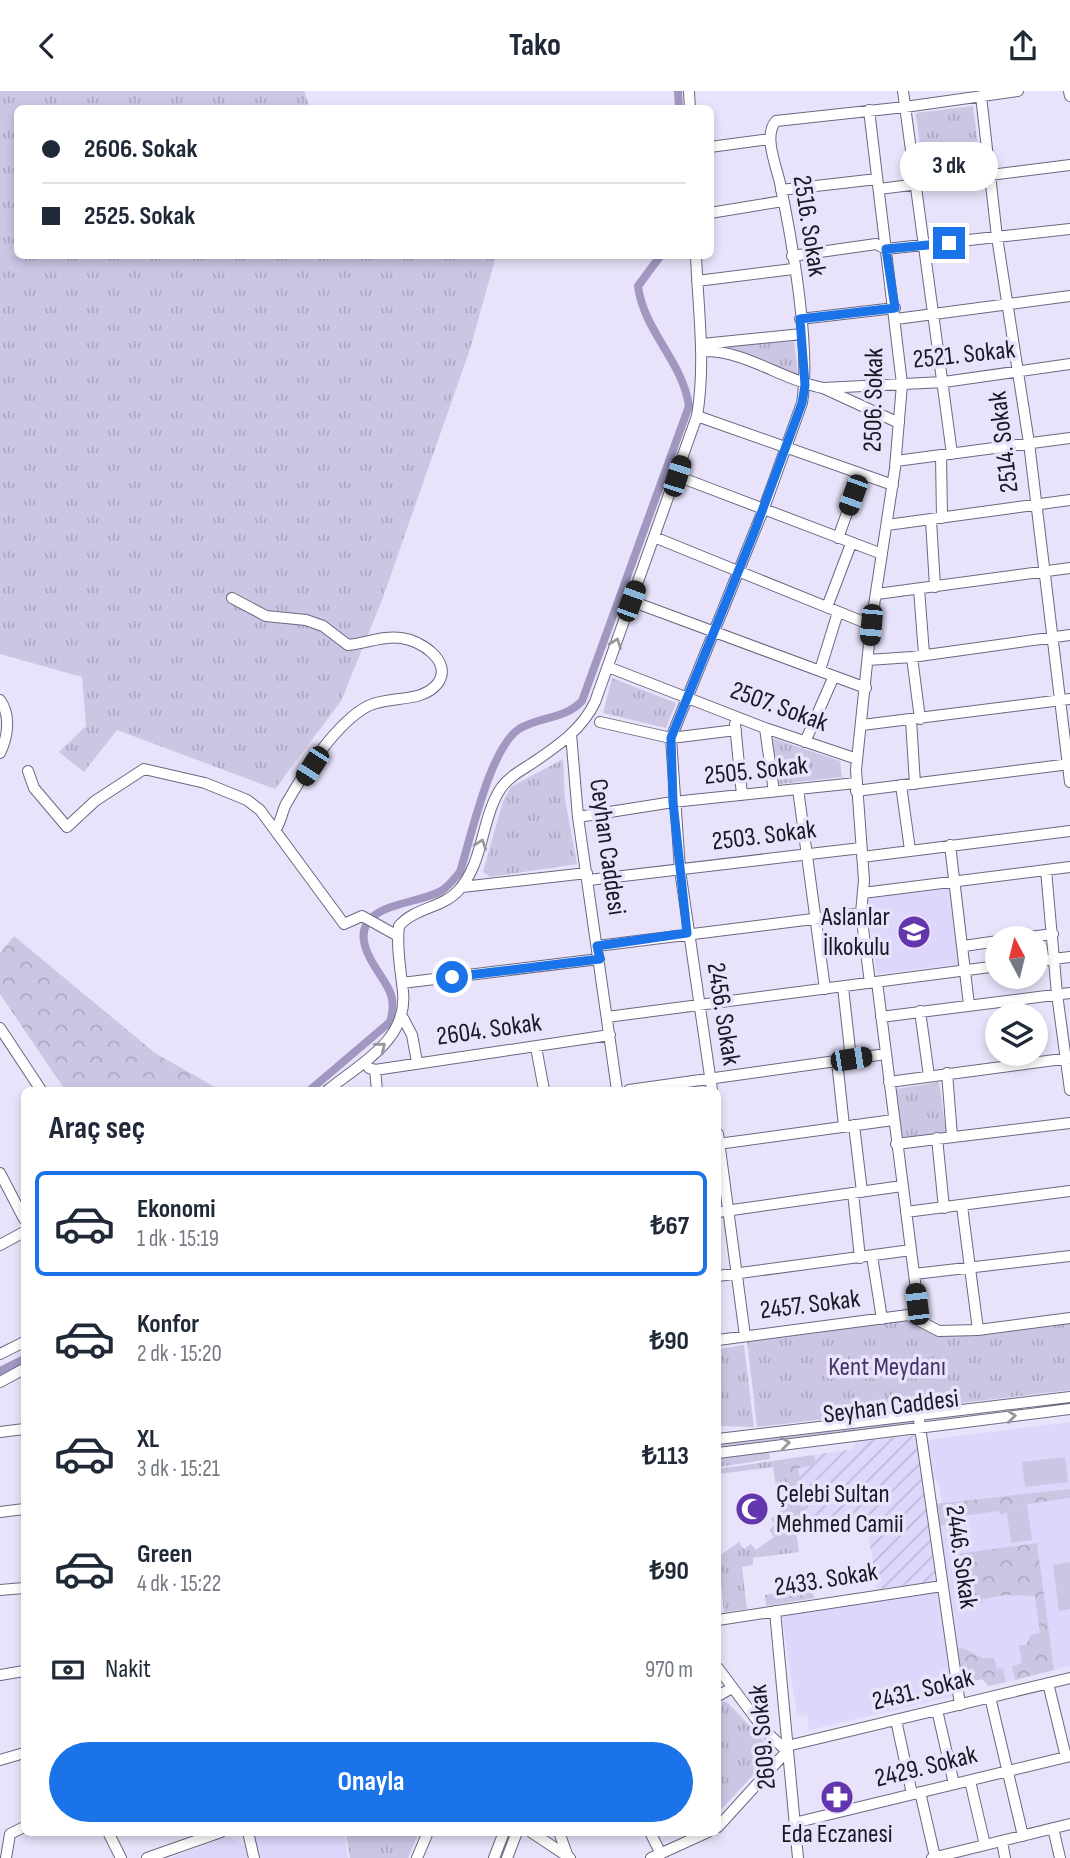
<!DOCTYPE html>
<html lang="tr">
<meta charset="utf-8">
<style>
:root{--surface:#fff;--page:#f6f6f7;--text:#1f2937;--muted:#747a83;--line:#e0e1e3;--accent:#1a73e8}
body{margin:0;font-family:"Sofia Sans Condensed",sans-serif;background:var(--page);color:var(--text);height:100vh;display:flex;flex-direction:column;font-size:26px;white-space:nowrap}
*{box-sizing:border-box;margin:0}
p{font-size:23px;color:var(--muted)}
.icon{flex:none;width:38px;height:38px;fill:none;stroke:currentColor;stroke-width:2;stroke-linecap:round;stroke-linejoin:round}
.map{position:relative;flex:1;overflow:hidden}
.details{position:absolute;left:21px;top:996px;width:700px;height:749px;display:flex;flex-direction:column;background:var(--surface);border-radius:10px;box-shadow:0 4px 10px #0003}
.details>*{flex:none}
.banner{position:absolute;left:14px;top:14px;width:700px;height:154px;border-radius:10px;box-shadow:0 4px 10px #0003;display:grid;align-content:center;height:154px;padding:0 28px;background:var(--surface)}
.needle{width:46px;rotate:353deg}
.tools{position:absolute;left:985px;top:835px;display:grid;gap:14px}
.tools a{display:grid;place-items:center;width:63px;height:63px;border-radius:50%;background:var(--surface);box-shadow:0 4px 10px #0003;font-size:35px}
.end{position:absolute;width:32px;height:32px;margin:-16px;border:9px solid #1a73e8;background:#fff;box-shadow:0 0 0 4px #fff}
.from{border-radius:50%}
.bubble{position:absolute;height:49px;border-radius:24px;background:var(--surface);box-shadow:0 4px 10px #0003;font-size:23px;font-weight:700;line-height:49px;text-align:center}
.car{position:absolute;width:21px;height:42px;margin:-21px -10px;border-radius:9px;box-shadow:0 0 5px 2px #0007;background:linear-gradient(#222 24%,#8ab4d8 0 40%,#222 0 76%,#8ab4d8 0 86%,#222 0)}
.banner b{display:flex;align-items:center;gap:24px;height:66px;font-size:26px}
.banner b+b{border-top:2px solid var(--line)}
.banner i{width:18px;height:18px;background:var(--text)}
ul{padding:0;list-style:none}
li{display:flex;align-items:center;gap:21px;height:105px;margin:0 14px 10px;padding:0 14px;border:4px solid transparent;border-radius:10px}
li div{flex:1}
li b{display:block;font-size:26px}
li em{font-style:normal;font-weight:700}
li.on{border-color:var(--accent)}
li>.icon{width:63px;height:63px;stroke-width:1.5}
h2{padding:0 28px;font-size:32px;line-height:84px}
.pay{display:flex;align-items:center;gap:18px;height:77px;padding:0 28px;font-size:26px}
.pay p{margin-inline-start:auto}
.button{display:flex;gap:14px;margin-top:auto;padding:14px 28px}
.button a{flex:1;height:80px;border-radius:42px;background:var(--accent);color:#fff;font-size:28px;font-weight:700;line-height:80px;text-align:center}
header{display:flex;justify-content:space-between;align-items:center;height:91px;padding:0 28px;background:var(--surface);font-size:32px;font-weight:700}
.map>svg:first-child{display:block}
.built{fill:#dfd7fb}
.industrial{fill:url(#industrial-furrows)}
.grass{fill:url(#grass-tufts)}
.forest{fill:url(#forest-crowns)}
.pitch{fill:#ccc5e4}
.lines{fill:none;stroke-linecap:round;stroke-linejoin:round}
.canal{stroke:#a197c0;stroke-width:8}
.minor-casing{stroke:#6d6781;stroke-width:12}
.minor{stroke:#fff;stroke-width:10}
.oneway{stroke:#98979c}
.route{stroke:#1a73e8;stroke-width:9}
.labels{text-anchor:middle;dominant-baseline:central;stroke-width:7;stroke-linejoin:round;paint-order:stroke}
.street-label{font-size:26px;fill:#1b1823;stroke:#e8e3fa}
.poi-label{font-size:26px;fill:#1b1823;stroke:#e8e3fa;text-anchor:end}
.park-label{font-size:26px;fill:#433267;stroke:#e8e3fa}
</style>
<header><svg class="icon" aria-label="back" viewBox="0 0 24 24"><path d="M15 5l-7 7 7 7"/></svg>Tako<svg class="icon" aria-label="share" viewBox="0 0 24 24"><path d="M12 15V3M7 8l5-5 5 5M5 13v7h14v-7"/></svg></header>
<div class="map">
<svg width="1070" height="1767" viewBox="0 0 1070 1767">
<defs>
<pattern id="industrial-furrows" width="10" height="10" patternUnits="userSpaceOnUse" patternTransform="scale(1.75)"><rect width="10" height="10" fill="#dfd7fb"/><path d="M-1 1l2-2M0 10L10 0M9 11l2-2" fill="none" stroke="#bfb8d7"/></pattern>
<pattern id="grass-tufts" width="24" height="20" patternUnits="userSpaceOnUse" patternTransform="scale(1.75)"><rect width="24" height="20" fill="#ccc5e4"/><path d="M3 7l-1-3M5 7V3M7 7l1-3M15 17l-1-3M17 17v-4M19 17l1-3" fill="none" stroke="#afa8c3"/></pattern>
<pattern id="forest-crowns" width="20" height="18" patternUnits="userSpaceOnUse" patternTransform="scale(1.75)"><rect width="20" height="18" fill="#ccc5e4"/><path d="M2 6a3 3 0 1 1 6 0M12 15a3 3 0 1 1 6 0" fill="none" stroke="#afa8c3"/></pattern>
</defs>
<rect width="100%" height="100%" fill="#e8e3fa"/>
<path class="built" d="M951 795 962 873 877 883 866 808Z
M1070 1331V1575L989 1595 982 1588 961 1592 935 1413 942 1412 939 1392 931 1386 926 1349Z
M938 1499 954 1605 809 1639 807 1624 797 1625 782 1524Z
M251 1741H344L348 1767H258Z
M229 1745 247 1756 249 1767H169Z"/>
<path class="industrial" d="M916 1344 936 1490 877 1498 867 1435 797 1445 786 1368 853 1358 856 1351Z"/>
<path class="grass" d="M0 0H304L310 17 18 18V164L496 165 470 258 382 509 341 610 275 698 117 639 84 681 59 661 86 635 82 586 0 563Z
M973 15 980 70 923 79 916 22Z
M794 250 798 285 719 256Z
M612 587 676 612 666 637 603 622Z
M772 647 840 670 842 686 779 693Z
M563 668 565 708 577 773 490 786 483 781 503 710 511 696Z
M939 991 946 1041 902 1047 896 998Z
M908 1228 939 1245 1070 1230V1299L757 1336 747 1249Z
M744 1254 754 1336 718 1335V1258Z
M913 1330V1332L718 1358V1352Z
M769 1361 770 1368 718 1376V1368Z
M786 1368 799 1461 753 1467V1474L742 1476 747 1518 724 1521 718 1466 739 1451 744 1458 751 1453 756 1459 774 1446 769 1439 775 1434 771 1428 780 1420 773 1376 718 1383V1378Z
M718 1610 727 1611 774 1661 718 1722Z
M346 1741H419L408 1767H350Z"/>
<path class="forest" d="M14 845 155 962 220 999H70L63 996 0 903V862Z
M814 1364 816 1374 798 1377 805 1426 799 1427 800 1440 796 1441 786 1368Z
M1070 1398V1407L1006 1416 1007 1421 1001 1424 998 1420 955 1426 950 1429 951 1433 938 1435 935 1413Z
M1037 1452 1054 1579 1015 1589 1012 1575 1022 1572 1019 1554H1026L1031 1544 1040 1542 1035 1505 1006 1504 982 1508 983 1512 964 1515 957 1463Z
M812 1497 814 1507 766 1515 765 1504Z
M963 1557 982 1567H994L997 1578 1003 1577 1006 1591 989 1595 982 1588 961 1592 956 1558Z"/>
<path class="pitch" d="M1065 1366 1068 1391 1025 1396 1022 1371Z
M1027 1413 1032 1449 1011 1452 1006 1416Z
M1070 1471V1518L1059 1520 1053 1474Z"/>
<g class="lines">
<path class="canal" d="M678 0 679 18
M310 999 390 931C400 899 380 890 368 863 345 812 415 815 441 800 448 796 454 788 460 781 471 746 490 657 519 638 540 625 564 629 582 610L689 315C682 269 644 241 638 195L661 164
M0 1280 24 1268"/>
<defs>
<path id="minor" d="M689 0 690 18
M903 0 952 363
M1069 0 1070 5
M981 5 997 146 1029 352 1070 691
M869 19 902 293 895 377 871 534 856 679 864 789 861 822 870 892
M710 56 770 48
M879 98 1070 74
M781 99 877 88
M710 122 783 110
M792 165 876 153 886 158 1070 138
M697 190 793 178
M800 228 895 217
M896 228 1070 205
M702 253 802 243
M702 260C746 259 781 289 823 297L944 291 1070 273
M823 297 899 332
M697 325 893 394
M941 364 942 427
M896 370 1070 347
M677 385 882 463
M931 429 935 496
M887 434 1070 409
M654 446 871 534
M838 447 861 383
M919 498 924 563
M877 503 1070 477
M232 507 266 525 306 529 323 535 348 554C364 553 384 544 401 547 420 549 453 570 438 592 422 613 389 604 368 615 337 631 303 683 286 713 282 721 281 730 276 738
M631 510 866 597
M827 516 851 453
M912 566 920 628
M868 569 912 566 1070 544
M608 576 765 637 857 668
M820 579 838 521
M0 609C11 624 8 646 0 662
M911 629 915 693
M600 631 671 647 736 639
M735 633 742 704
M862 634 1070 608
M765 637 774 701
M571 643 578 726 617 999
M805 651 834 585
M28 680 34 697 67 736 95 710 144 678 205 692 247 709 260 719 344 833 362 825 398 845
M901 694 910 759
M798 698 825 898
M856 700 1070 673
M578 726 673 711 856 692
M950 754 969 914
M862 766 1070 740
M1046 779 1057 903 1070 999
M589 789 861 757
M462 796 587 782
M863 802 1070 776
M1022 847 1053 843
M597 855 861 822
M964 855 998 850
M1036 870 1070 866
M877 891 920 1230
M402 892 599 868
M843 896 851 968
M920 920 929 985
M607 926 998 875
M881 926 1070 902
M403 927 412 944 417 971
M0 937 41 999
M536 956 544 999
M837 970 844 1035
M369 977 375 979 377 999
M375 979 610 944
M947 982 952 1045
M889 991 1070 967
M328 999C361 972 408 949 403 901 401 880 396 856 399 835 414 817 442 817 458 800 484 772 481 727 501 697 509 686 520 680 531 673 556 656 582 639 595 611L697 325C706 271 698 218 696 164
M629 999 886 963
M712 999 680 779 671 647 764 417 802 312C811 256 792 149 780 92 776 74 763 44 776 30L905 16 1018 0
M854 1034 862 1101
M718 1043 745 1245
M937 1047 944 1117
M718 1053 893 1029
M896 1053 1070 1032
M0 1082 24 1128
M853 1102 860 1167
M962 1115 978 1239
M718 1121 902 1095
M906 1121 1070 1100
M0 1154 24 1141
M872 1165 882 1228
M914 1183 1070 1165
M718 1185 911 1159
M718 1249 908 1224 939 1240 978 1239 1070 1227
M0 1263 24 1251
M0 1291 24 1278
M919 1329 960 1614
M0 1341 24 1338
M718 1348 1070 1306
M718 1362 1070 1318
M0 1421 24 1418
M0 1499 24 1497
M775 1520 798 1767
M718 1529 942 1495
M718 1577 765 1640 787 1660 718 1736
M0 1584 24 1580
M1048 1592 1066 1666
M718 1605 730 1598
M990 1606 1023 1745
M937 1619 954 1693
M896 1629 912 1703
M787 1655 1070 1587
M0 1669 24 1662
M970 1690 985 1754
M920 1701 935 1766
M794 1732 1070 1665
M1053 1737 1060 1767
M108 1741 121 1767
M248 1741 254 1767
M531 1741 570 1767
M559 1741 568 1766
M650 1741 661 1763
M1002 1750 1005 1767
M6 1767 10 1743 24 1736
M147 1767 221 1741
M417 1767 428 1741
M494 1767 504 1741
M507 1767 517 1741
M651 1767 708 1741
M932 1767 1070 1733"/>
</defs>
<use href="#minor" class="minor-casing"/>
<use href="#minor" class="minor"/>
</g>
<defs><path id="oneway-chevron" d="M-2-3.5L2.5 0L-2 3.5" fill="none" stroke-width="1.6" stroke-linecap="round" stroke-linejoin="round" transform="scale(1.75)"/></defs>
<g class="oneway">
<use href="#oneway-chevron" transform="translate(616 552) rotate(-70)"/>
<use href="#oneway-chevron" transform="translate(481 753) rotate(-71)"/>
<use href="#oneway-chevron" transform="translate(381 956) rotate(-39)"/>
<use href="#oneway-chevron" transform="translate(1011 1325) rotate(-7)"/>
<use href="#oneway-chevron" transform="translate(785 1352) rotate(-7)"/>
</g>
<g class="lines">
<path class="route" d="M452 886 600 868 597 855 687 842 673 711 671 647 755 439 802 312 805 294 800 228 895 217 886 158 949 152"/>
</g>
<defs>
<symbol id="school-disc" viewBox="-11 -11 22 22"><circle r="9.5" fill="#6336ad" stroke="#e8e3fa"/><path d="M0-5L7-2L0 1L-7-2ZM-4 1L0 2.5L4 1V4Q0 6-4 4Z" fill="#fff"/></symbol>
<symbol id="mosque-disc" viewBox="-11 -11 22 22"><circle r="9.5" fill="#6336ad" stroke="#e8e3fa"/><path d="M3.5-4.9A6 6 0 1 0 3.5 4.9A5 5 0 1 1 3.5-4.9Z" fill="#fff"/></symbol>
<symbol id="pharmacy-disc" viewBox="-11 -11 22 22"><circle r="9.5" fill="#6336ad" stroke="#e8e3fa"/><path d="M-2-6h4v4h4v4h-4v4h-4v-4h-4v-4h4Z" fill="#fff"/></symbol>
</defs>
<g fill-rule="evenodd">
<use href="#school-disc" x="895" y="822" width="38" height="38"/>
<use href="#mosque-disc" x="733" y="1399" width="38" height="38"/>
<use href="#pharmacy-disc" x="818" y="1687" width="38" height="38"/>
</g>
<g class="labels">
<g class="street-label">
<text transform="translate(809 135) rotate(81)">2516. Sokak</text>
<text transform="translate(964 264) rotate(-6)">2521. Sokak</text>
<text transform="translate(874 309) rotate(-89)">2506. Sokak</text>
<text transform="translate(1004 351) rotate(-97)">2514. Sokak</text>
<text transform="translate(779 616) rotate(20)">2507. Sokak</text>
<text transform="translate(756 680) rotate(-6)">2505. Sokak</text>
<text transform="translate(764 745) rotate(-7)">2503. Sokak</text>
<text transform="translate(607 756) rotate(82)">Ceyhan Caddesi</text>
<text transform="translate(723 923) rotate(81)">2456. Sokak</text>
<text transform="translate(489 939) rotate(-8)">2604. Sokak</text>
<text transform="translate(810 1214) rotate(-7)">2457. Sokak</text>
<text transform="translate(891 1316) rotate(-7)">Seyhan Caddesi</text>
<text transform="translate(961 1466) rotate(82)">2446. Sokak</text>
<text transform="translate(826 1489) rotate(-9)">2433. Sokak</text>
<text transform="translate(923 1599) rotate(-14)">2431. Sokak</text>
<text transform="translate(763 1646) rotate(-95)">2609. Sokak</text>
<text transform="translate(926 1676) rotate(-14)">2429. Sokak</text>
</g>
<g class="poi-label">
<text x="890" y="826">Aslanlar<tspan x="890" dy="30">İlkokulu</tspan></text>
<text x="776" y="1403" text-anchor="start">Çelebi Sultan<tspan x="776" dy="30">Mehmed Camii</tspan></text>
<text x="837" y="1743" text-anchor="middle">Eda Eczanesi</text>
</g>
<g class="park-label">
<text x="887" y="1276">Kent Meydanı</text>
</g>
</g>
</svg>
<div class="tools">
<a><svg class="needle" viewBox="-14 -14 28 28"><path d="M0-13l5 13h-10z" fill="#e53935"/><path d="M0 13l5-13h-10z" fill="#747a83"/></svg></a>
<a><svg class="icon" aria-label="layers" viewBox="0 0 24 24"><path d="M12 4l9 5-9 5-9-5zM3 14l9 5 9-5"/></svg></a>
</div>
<i class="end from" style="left:452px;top:886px"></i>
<i class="end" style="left:949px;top:152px"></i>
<div class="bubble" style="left:900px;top:51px;width:98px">3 dk</div>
<i class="car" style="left:677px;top:385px;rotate:18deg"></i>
<i class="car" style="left:853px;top:404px;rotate:200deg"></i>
<i class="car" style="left:631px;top:510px;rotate:20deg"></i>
<i class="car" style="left:871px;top:534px;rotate:185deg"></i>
<i class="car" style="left:312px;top:675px;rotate:213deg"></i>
<i class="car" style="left:851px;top:968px;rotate:81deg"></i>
<i class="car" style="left:917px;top:1213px;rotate:353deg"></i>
<div class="banner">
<b><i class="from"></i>2606. Sokak</b>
<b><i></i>2525. Sokak</b>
</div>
<section class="details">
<h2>Araç seç</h2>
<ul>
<li class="on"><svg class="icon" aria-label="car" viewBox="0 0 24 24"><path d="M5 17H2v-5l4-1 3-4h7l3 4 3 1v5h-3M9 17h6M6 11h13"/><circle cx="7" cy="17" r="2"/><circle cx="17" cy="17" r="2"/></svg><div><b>Ekonomi</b><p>1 dk · 15:19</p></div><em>₺67</em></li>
<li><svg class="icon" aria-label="car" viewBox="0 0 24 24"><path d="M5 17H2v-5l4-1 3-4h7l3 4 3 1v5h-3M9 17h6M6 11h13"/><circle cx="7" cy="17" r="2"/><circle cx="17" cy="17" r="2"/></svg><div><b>Konfor</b><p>2 dk · 15:20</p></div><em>₺90</em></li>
<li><svg class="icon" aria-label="car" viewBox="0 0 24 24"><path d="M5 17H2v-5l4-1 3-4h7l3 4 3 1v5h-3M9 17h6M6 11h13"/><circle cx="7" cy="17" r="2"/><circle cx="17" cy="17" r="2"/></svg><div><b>XL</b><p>3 dk · 15:21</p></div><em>₺113</em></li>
<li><svg class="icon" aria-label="car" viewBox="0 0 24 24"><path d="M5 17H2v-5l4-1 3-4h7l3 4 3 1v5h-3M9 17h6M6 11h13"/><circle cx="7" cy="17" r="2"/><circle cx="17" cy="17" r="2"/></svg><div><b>Green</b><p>4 dk · 15:22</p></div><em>₺90</em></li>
</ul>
<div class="pay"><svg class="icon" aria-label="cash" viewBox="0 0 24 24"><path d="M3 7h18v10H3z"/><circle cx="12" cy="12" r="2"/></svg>Nakit<p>970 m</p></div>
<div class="button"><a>Onayla</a></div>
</section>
</div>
